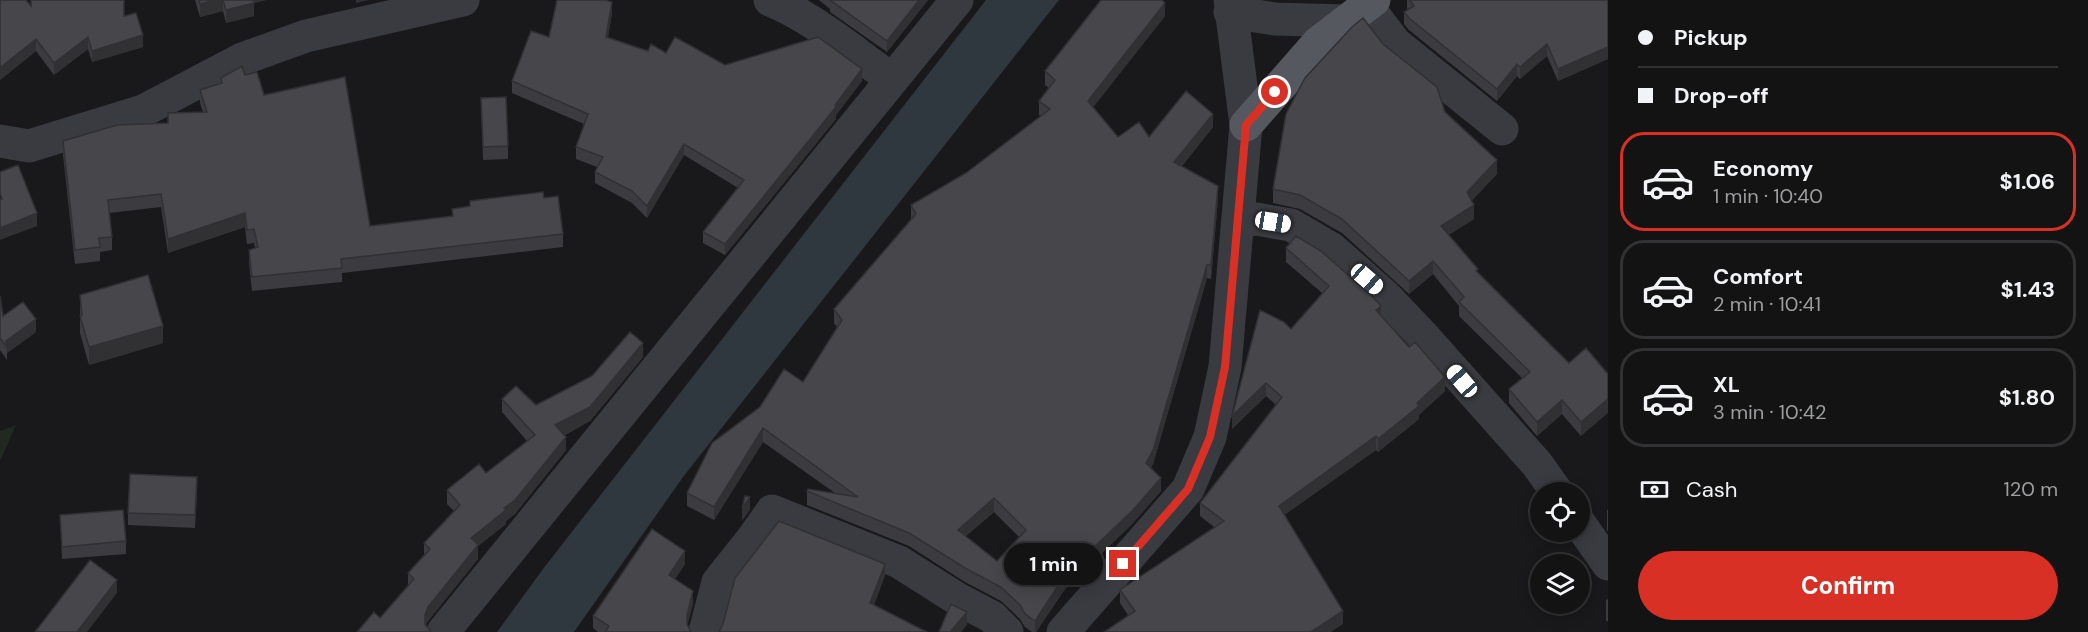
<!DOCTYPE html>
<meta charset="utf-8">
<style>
:root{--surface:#131314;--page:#202022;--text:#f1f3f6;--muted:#9d9ea0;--line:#323234;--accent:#d93025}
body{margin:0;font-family:"DM Sans",sans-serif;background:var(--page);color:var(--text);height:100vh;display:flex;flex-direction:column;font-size:22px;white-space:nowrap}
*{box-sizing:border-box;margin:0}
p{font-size:20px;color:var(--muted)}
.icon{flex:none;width:33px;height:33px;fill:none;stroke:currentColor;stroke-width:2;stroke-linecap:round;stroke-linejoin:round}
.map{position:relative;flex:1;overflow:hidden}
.drawer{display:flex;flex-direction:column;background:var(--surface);width:480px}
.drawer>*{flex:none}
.guide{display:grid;align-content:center;height:132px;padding:0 30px;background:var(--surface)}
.buttons{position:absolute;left:1530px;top:482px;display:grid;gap:12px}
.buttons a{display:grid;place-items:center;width:60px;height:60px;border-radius:50%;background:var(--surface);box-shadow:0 3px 15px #0003,0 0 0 2px var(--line);font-size:30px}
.end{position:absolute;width:27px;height:27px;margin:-14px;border:8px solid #d93025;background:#fff;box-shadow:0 0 0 3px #fff}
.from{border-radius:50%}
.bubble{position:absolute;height:42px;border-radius:21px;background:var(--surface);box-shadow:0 3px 15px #0003,0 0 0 2px var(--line);font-size:20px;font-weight:700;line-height:42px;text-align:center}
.car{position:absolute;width:18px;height:36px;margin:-18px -9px;border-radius:8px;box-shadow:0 0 4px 2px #0007;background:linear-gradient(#fff 24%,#345 0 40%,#fff 0 76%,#345 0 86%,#fff 0)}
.guide b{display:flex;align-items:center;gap:21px;height:57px;font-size:22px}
.guide b+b{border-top:2px solid var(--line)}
.guide i{width:15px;height:15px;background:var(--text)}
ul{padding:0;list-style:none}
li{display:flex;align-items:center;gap:18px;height:99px;margin:0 12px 9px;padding:0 18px;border:3px solid var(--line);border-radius:24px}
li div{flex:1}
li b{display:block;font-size:22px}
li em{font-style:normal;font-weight:700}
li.active{border-color:var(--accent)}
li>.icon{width:54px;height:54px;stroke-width:1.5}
.pay{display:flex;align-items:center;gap:15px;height:66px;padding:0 30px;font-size:22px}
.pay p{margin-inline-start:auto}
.primary-button{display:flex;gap:12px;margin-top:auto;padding:12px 30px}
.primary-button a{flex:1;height:69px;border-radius:36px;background:var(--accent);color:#fff;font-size:24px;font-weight:700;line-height:69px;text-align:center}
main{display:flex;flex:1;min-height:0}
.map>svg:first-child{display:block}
.green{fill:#212922}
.water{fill:#2f383e}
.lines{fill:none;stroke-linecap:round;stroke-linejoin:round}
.minor{stroke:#3a3b40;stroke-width:33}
.major{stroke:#56585f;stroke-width:33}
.wall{fill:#3c3c40;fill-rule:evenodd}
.shaded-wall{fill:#313134}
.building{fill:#46464b;stroke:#313134;stroke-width:1.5;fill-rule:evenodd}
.route{stroke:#d93025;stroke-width:8}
</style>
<main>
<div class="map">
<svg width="1608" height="632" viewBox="0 0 1608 632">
<rect width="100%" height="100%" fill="#19191b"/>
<path class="green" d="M16 425 0 461V431Z"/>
<path class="water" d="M986 0H1059L683 477 574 632H497L543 569Z"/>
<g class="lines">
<path class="minor" d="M770 0C812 17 856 53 892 80
M1367 6 1395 43 1502 129
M1230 12 1275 19 1345 21
M0 141 29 146 143 111 242 59 306 36 463 0
M1238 222 1256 219 1291 225 1332 249 1384 295 1424 337 1537 464 1557 492
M1580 524 1608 564
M443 632 957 0
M705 632 718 582 753 538 772 511 899 562 956 598 992 617 1007 632
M1063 632 1188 489 1210 437 1225 367 1246 125 1230 0"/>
<path class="major" d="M1246 125 1319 42 1374 0"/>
</g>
<path class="wall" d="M0 0 31 6 124 16 143 47 92 62 88 49 54 75 36 51 0 80Z
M195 0H266L254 3V16L226 23 223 11 200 17Z
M819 0H928L887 52 830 12V9Z
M1407 0H1608V59L1558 81 1547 56 1520 79 1517 76 1497 101 1409 30 1404 24V12L1408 10 1407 8Z
M612 13 608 37 648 51 666 53 725 65 862 81 836 115V119L725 255 703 243V232L738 188 684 155 647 218 632 203 595 183V172L597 167 576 159V147L584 124 512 93V81L549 37Z
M1165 16 1093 107 1118 137H1149L1213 127 1182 166 1218 199 1211 279 1207 278 1153 464 1151 467 1161 491 1133 523 1065 589 1036 632H1032L1025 627 1020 619 1001 601 965 582 909 546 807 505V491L835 493 763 442 714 520 687 506V493L803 382 837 327 834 323V309L911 219V205L966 173 1041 116 1039 115V101L1049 88 1045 85V71ZM994 512 1019 537 997 561 966 536Z
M1383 44 1445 112 1497 174 1472 200 1474 219 1448 235 1478 272 1569 363 1586 348 1581 436 1562 414 1537 436 1509 403V389L1522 378 1459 316V306L1433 274 1409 294 1342 233 1300 209 1273 203V189Z
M245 75 264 95 370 226 452 216V209L470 207V201L544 198 563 234V247L342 273V282L252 291 249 263V250L255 248 254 243 247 244 245 227 168 253 161 207 109 213 112 237V250L100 252V261L75 264 63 155V141L168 123 203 112 200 103V90L221 83V78Z
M481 98 508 146V159L483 160Z
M1286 248 1381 316 1445 391 1419 415V419L1378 452 1376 450 1284 515 1343 624 1128 615 1120 603V590L1214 527 1200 516V503L1276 405 1266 396 1232 429 1291 329 1322 293 1286 262Z
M80 295 163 343 89 365 80 333Z
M0 296 3 316 36 332 7 353V360L0 350Z
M643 357 590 421 565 435 566 450 515 514 506 521V524L478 546V559L428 621 380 618 408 586V573L424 555V543L454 511 447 504V490L486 473 527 441 502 412V399L536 405Z
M197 490 195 528 128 525V513Z
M1607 510H1608V531L1607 530Z
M60 515 126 541V554L62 559Z
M685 564 675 579 693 604 687 625 691 632H598L593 628V616Z
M1608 599V622L1606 620V600Z"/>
<path class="shaded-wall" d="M215 0H223V11L200 17V4Z
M251 0H266L254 3V16L226 23V10Z
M356 0H369L356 3Z
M919 0H928L887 52V41Z
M612 2V13L606 48V37Z
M1165 3V16L1088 114V101Z
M143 35V47L92 62V51Z
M88 37V49L54 75V63Z
M36 39V51L0 80V68Z
M1547 44V56L1520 79V67Z
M1608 47V59L1558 81V69Z
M1517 64V76L1497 101V89Z
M862 69V81L836 115V119L725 255V244Z
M1213 114V127L1174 175V162Z
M684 144V155L647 218V206Z
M1497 160V174L1467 206V192Z
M1218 186V199L1211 279V265Z
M1474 205V219L1441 240V226Z
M37 213V226L0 240V228Z
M245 213V227L168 253V239Z
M1433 261V274L1409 294V281Z
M1207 265V278L1153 464 1146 476V463Z
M1381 306V319L1376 310Z
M36 319V332L7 353 6 341Z
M163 326V343L89 365V347Z
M643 343V357L590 421 555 439V425Z
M1445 377V391L1419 415V419L1378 452V439Z
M1266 383V396L1232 429V416Z
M1608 399V413L1581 436V422Z
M1562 400V414L1537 436V422Z
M763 428V442L714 520V507Z
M1376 436V450L1279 519V506Z
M566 437V450L515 514 506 521V524L478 546V559L428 621 425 628V615L428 607 471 538 504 508Z
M1161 478V491L1133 523 1065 589 1036 632H1035V621L1065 575Z
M750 497V510L742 521V508Z
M994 498V512L958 543V530Z
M685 551V564L669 588V575Z
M885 564V576L870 616V603Z
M117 580V593L87 632H77Z
M693 591V604L687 627V615Z
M1343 611V624L1331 632H1311Z
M967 612V625L961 632H950Z"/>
<path class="building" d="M0 0H26L31 6V0H124V16L136 13 143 35 92 51 88 37 54 63 36 39 0 68Z
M199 0H215L200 4Z
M223 0H253L254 3 226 10Z
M557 0H605L612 2 606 37 648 51 651 44 666 53 675 37 725 65 818 37 862 69 835 105 836 107 725 244 703 232 744 180 684 144 647 206 632 191 595 172 603 157 576 147 588 114 512 81 531 31 549 37Z
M830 0H919L887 41Z
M1101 0H1162L1165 3 1088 101 1118 137 1139 122 1149 137 1186 91 1213 114 1174 162 1218 186 1211 265H1207L1153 450 1146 463 1161 478 1133 510 1065 575 1035 621 1025 614 1020 605 1001 587 965 568 909 533 807 491 808 489 858 497 763 428 714 507 687 493 712 443 760 407 784 369 803 382 842 320 834 309 916 214 911 205 966 173 1050 109 1039 101 1055 80 1045 71ZM994 498 1026 530 997 561 958 530Z
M1410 0H1608V47L1558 69 1547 44 1520 67 1517 64 1497 89 1409 18 1404 12 1414 6Z
M1363 18 1383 44 1437 87 1445 112 1497 160 1467 192 1474 205 1441 226 1478 269 1476 271 1569 363 1586 348 1608 374V399L1581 422 1562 400 1537 422 1509 389 1530 372 1459 302 1464 297 1433 261 1409 281 1342 219 1300 195 1273 189 1286 114 1305 78 1352 27Z
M242 66 245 75 257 72 264 95 345 77 370 226 453 216 452 209 470 206V201L543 192 544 198 558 196 563 234 341 259 342 268 252 277 249 250 258 247 254 229 247 230 245 213 168 239 161 194 108 200 112 237 99 238 100 247 75 250 63 141 117 125 168 123V113L207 112 200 90 222 83 221 78Z
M506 97 508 146 483 147 481 98Z
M18 165 37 213 0 228V199H2L0 193V172Z
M1296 236 1321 251 1371 295 1381 306 1376 310 1409 347 1415 342 1445 377 1417 403 1419 406 1378 439 1376 436 1279 506 1343 611 1311 632H1104L1135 611 1120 590 1224 521 1200 503 1282 397 1266 383 1232 416 1260 310 1284 322 1291 329 1329 286 1286 248Z
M148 275 163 326 89 347 80 316 82 315 80 295Z
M0 296 3 316 23 302 36 319 6 341 7 347 0 338Z
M630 332 643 343 590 407 555 425 566 437 515 500 504 508 506 510 471 538 478 545 428 607 425 615V624L431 632H357L374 612 380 618 414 579 408 573 430 549 424 543 460 505 447 490 479 464 486 473 535 435 502 399 516 386 536 405 592 376Z
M130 474 197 477 195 515 128 513Z
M745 496 750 497 742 508Z
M123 510 126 541 62 547 60 515Z
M779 521 885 564 870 603 927 632H719L723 624 735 578Z
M652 529 685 551 669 575 693 591 687 615V624L691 632H605L609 626 593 616Z
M90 560 117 580 77 632H35Z
M951 604 967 612 950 632H939Z"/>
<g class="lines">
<path class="route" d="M1123 564 1188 489 1210 437 1225 367 1246 125 1275 92"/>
</g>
</svg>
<div class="buttons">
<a><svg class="icon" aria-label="locate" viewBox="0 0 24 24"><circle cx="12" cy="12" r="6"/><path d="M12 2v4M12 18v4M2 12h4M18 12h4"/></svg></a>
<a><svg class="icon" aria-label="layers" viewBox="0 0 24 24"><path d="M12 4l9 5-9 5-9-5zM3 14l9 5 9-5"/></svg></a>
</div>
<i class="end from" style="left:1275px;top:92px"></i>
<i class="end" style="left:1123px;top:564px"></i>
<div class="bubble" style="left:1004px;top:543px;width:99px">1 min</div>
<i class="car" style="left:1273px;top:222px;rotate:100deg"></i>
<i class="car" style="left:1367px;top:279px;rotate:131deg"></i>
<i class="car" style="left:1462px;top:381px;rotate:319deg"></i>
</div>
<section class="drawer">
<div class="guide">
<b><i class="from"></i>Pickup</b>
<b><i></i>Drop-off</b>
</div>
<ul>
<li class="active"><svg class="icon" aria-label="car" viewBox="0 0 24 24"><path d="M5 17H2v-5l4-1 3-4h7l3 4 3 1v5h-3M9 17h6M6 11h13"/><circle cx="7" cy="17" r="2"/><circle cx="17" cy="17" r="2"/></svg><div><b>Economy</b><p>1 min · 10:40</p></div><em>$1.06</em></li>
<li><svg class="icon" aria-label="car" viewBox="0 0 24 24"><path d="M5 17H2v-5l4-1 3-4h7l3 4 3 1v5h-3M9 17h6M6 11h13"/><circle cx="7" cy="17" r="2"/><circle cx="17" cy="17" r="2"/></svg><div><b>Comfort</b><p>2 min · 10:41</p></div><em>$1.43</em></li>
<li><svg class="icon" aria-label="car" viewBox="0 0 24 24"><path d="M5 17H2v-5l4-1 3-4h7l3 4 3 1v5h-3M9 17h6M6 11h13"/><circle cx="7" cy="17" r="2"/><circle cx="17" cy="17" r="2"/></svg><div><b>XL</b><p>3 min · 10:42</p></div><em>$1.80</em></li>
</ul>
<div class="pay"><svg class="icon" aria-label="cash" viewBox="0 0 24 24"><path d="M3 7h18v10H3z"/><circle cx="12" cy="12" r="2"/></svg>Cash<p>120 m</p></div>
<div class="primary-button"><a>Confirm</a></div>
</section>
</main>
